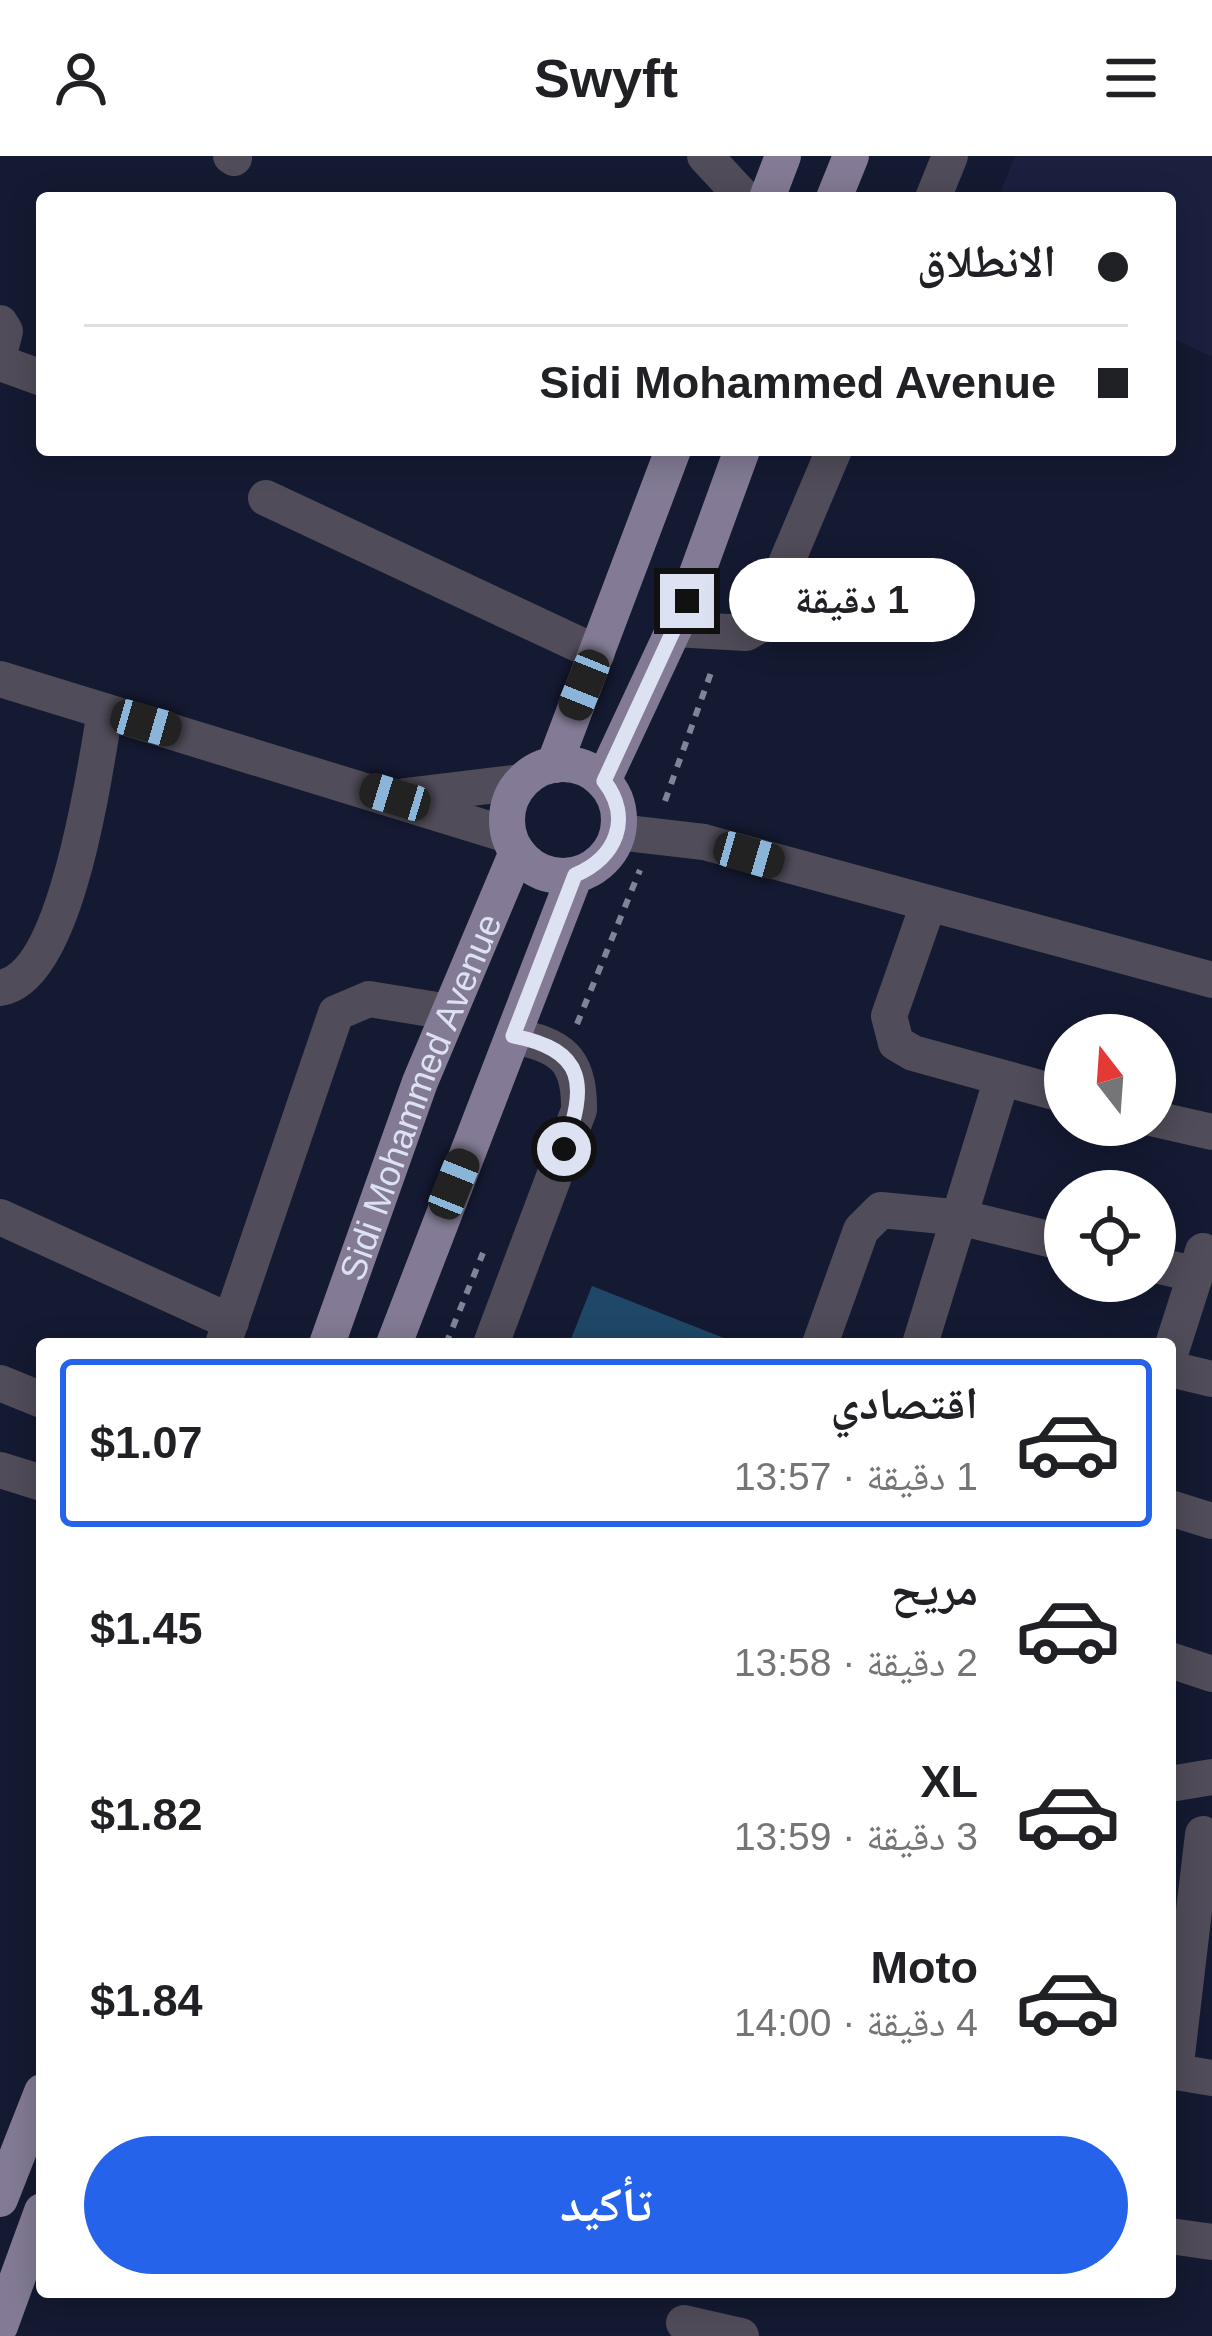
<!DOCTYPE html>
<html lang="ar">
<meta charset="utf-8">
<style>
:root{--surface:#fff;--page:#f6f6f6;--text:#202124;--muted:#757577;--line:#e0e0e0;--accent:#2563eb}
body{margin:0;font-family:Helvetica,"Noto Naskh Arabic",sans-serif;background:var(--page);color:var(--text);direction:rtl;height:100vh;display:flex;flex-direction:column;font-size:45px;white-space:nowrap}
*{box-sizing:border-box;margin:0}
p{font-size:39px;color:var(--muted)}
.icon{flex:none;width:66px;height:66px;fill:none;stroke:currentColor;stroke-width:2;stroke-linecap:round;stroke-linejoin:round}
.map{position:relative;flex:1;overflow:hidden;direction:ltr}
.side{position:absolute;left:36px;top:1182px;width:1140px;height:960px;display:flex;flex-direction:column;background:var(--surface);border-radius:12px;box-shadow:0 6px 30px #0003;direction:rtl}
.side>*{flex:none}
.hud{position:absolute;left:36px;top:36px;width:1140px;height:264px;border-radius:12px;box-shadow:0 6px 30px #0003;direction:rtl;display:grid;align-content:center;height:264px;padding:0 48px;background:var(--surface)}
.needle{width:78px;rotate:343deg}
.fabs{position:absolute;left:1044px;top:858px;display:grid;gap:24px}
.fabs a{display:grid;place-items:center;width:132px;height:132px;border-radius:50%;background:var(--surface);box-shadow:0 6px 30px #0003;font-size:60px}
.end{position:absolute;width:54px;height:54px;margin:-27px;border:15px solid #dde2f3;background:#111;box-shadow:0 0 0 6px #111}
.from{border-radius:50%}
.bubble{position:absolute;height:84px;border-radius:42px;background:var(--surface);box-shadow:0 6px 30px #0003;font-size:39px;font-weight:700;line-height:84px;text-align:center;direction:rtl}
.car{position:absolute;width:36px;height:72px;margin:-36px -18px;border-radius:15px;box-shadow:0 0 9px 3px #0007;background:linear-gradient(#222 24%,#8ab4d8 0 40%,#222 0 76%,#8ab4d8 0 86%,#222 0)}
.hud b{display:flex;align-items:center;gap:42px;height:114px;font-size:45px}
.hud b+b{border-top:3px solid var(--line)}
.hud i{width:30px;height:30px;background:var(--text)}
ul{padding:21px 0 0;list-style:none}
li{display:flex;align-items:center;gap:36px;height:168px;margin:0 24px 18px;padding:0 24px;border:6px solid transparent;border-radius:12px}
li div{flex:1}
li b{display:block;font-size:45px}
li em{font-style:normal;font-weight:700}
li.active{border-color:var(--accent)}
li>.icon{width:108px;height:108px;stroke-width:1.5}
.cta{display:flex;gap:24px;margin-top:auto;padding:24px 48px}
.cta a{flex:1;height:138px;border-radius:72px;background:var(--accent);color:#fff;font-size:48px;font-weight:700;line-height:138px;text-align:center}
header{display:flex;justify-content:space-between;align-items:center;height:156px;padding:0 48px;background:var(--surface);font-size:54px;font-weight:700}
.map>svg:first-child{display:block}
.built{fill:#1a203e}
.building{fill:#1f4868}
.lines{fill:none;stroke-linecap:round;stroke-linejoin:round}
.path{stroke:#7f8498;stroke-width:6;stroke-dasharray:9 9;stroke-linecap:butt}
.minor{stroke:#504c59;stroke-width:36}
.major{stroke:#837b95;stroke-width:36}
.route{stroke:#dde2f3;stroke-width:15}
.labels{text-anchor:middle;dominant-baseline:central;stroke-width:10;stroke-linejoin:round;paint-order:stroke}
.street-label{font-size:36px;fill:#dde2f3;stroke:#0c1128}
</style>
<header><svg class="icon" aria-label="menu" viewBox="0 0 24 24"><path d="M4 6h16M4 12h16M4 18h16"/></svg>Swyft<svg class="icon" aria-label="person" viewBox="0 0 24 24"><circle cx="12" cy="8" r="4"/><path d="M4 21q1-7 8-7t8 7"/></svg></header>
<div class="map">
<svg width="1212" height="2180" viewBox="0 0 1212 2180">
<rect width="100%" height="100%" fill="#141a32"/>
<path class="built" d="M1015 0H1212V201L1170 181V42H998Z"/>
<path class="building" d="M592 1130 739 1188H569Z"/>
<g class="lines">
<path class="path" d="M665 645 713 511
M577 868 640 714
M446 1188 483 1097"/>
<path class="minor" d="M231 0 234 2
M705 0 744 42
M933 42 950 0
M0 167 5 175 0 195
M0 207 42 222
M266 342 597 497
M674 473 746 477 760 469 834 294
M0 523 508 679
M405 640 521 626
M618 676 704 686 1212 824
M928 749 889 860 896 887 913 897 1065 939
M0 832C68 821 95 613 105 555
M1155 963 1212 976
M0 1061 231 1166
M1155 1109 1194 1118
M223 1188 336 857 369 843 449 856
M491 1188 579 954C580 903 561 889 513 880
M820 1188 861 1074 881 1054 963 1062 1065 1087
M920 1188 1002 922
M1170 1198 1203 1095
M1170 1213 1212 1223
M0 1227 42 1244
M0 1314 42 1327
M1170 1352 1212 1365
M1170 1504 1212 1518
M1170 1628 1212 1621
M1170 1915 1212 1922
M1175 1916 1203 1678
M1170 2080 1212 2086
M684 2167 741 2180"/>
<g class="major">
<path d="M767 42 783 0"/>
<path d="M834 42 851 0"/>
<circle cx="563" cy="664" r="56"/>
<path d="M554 609 673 294"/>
<path d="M603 625 687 445 742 294"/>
<path id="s1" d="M327 1188 420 926 517 696"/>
<path d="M394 1188 575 719"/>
<path d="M0 2043 42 1936"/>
<path d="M0 2170 42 2055"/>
</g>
</g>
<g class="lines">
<path class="route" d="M564 993C587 930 587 894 513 880L575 719C616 702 633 662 604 625L687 445"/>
</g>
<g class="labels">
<g class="street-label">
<text stroke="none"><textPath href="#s1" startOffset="264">Sidi Mohammed Avenue</textPath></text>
</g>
</g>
</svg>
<div class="fabs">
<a><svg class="needle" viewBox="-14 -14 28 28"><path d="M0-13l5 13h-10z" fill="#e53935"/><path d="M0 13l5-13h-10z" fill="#757577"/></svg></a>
<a><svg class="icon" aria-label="locate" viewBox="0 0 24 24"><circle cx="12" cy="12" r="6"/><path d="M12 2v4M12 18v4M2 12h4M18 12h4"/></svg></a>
</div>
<i class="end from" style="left:564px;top:993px"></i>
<i class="end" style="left:687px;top:445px"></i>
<div class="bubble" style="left:729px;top:402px;width:246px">1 دقيقة</div>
<i class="car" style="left:584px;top:529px;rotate:202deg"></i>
<i class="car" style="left:146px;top:567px;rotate:106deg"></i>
<i class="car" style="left:395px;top:641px;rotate:287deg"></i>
<i class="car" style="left:749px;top:699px;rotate:106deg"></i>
<i class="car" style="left:454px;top:1028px;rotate:22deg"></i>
<div class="hud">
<b><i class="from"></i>الانطلاق</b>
<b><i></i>Sidi Mohammed Avenue</b>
</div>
<section class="side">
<ul>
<li class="active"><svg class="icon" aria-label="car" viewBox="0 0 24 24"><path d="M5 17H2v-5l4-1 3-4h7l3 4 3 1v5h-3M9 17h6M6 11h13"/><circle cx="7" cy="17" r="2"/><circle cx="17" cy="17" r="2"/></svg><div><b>اقتصادي</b><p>1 دقيقة · 13:57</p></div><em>$1.07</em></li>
<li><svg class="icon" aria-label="car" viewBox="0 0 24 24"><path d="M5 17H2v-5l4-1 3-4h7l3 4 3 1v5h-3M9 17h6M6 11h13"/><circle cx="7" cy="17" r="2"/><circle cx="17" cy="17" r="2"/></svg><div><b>مريح</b><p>2 دقيقة · 13:58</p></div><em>$1.45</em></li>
<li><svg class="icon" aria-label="car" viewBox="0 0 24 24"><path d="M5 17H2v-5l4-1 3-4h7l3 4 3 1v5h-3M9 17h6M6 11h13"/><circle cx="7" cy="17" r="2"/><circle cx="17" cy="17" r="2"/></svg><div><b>XL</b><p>3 دقيقة · 13:59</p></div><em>$1.82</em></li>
<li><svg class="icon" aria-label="car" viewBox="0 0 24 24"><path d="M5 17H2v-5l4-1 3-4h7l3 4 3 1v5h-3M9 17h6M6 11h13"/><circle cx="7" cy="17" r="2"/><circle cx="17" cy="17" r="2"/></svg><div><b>Moto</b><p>4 دقيقة · 14:00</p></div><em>$1.84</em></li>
</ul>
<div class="cta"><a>تأكيد</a></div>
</section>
</div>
